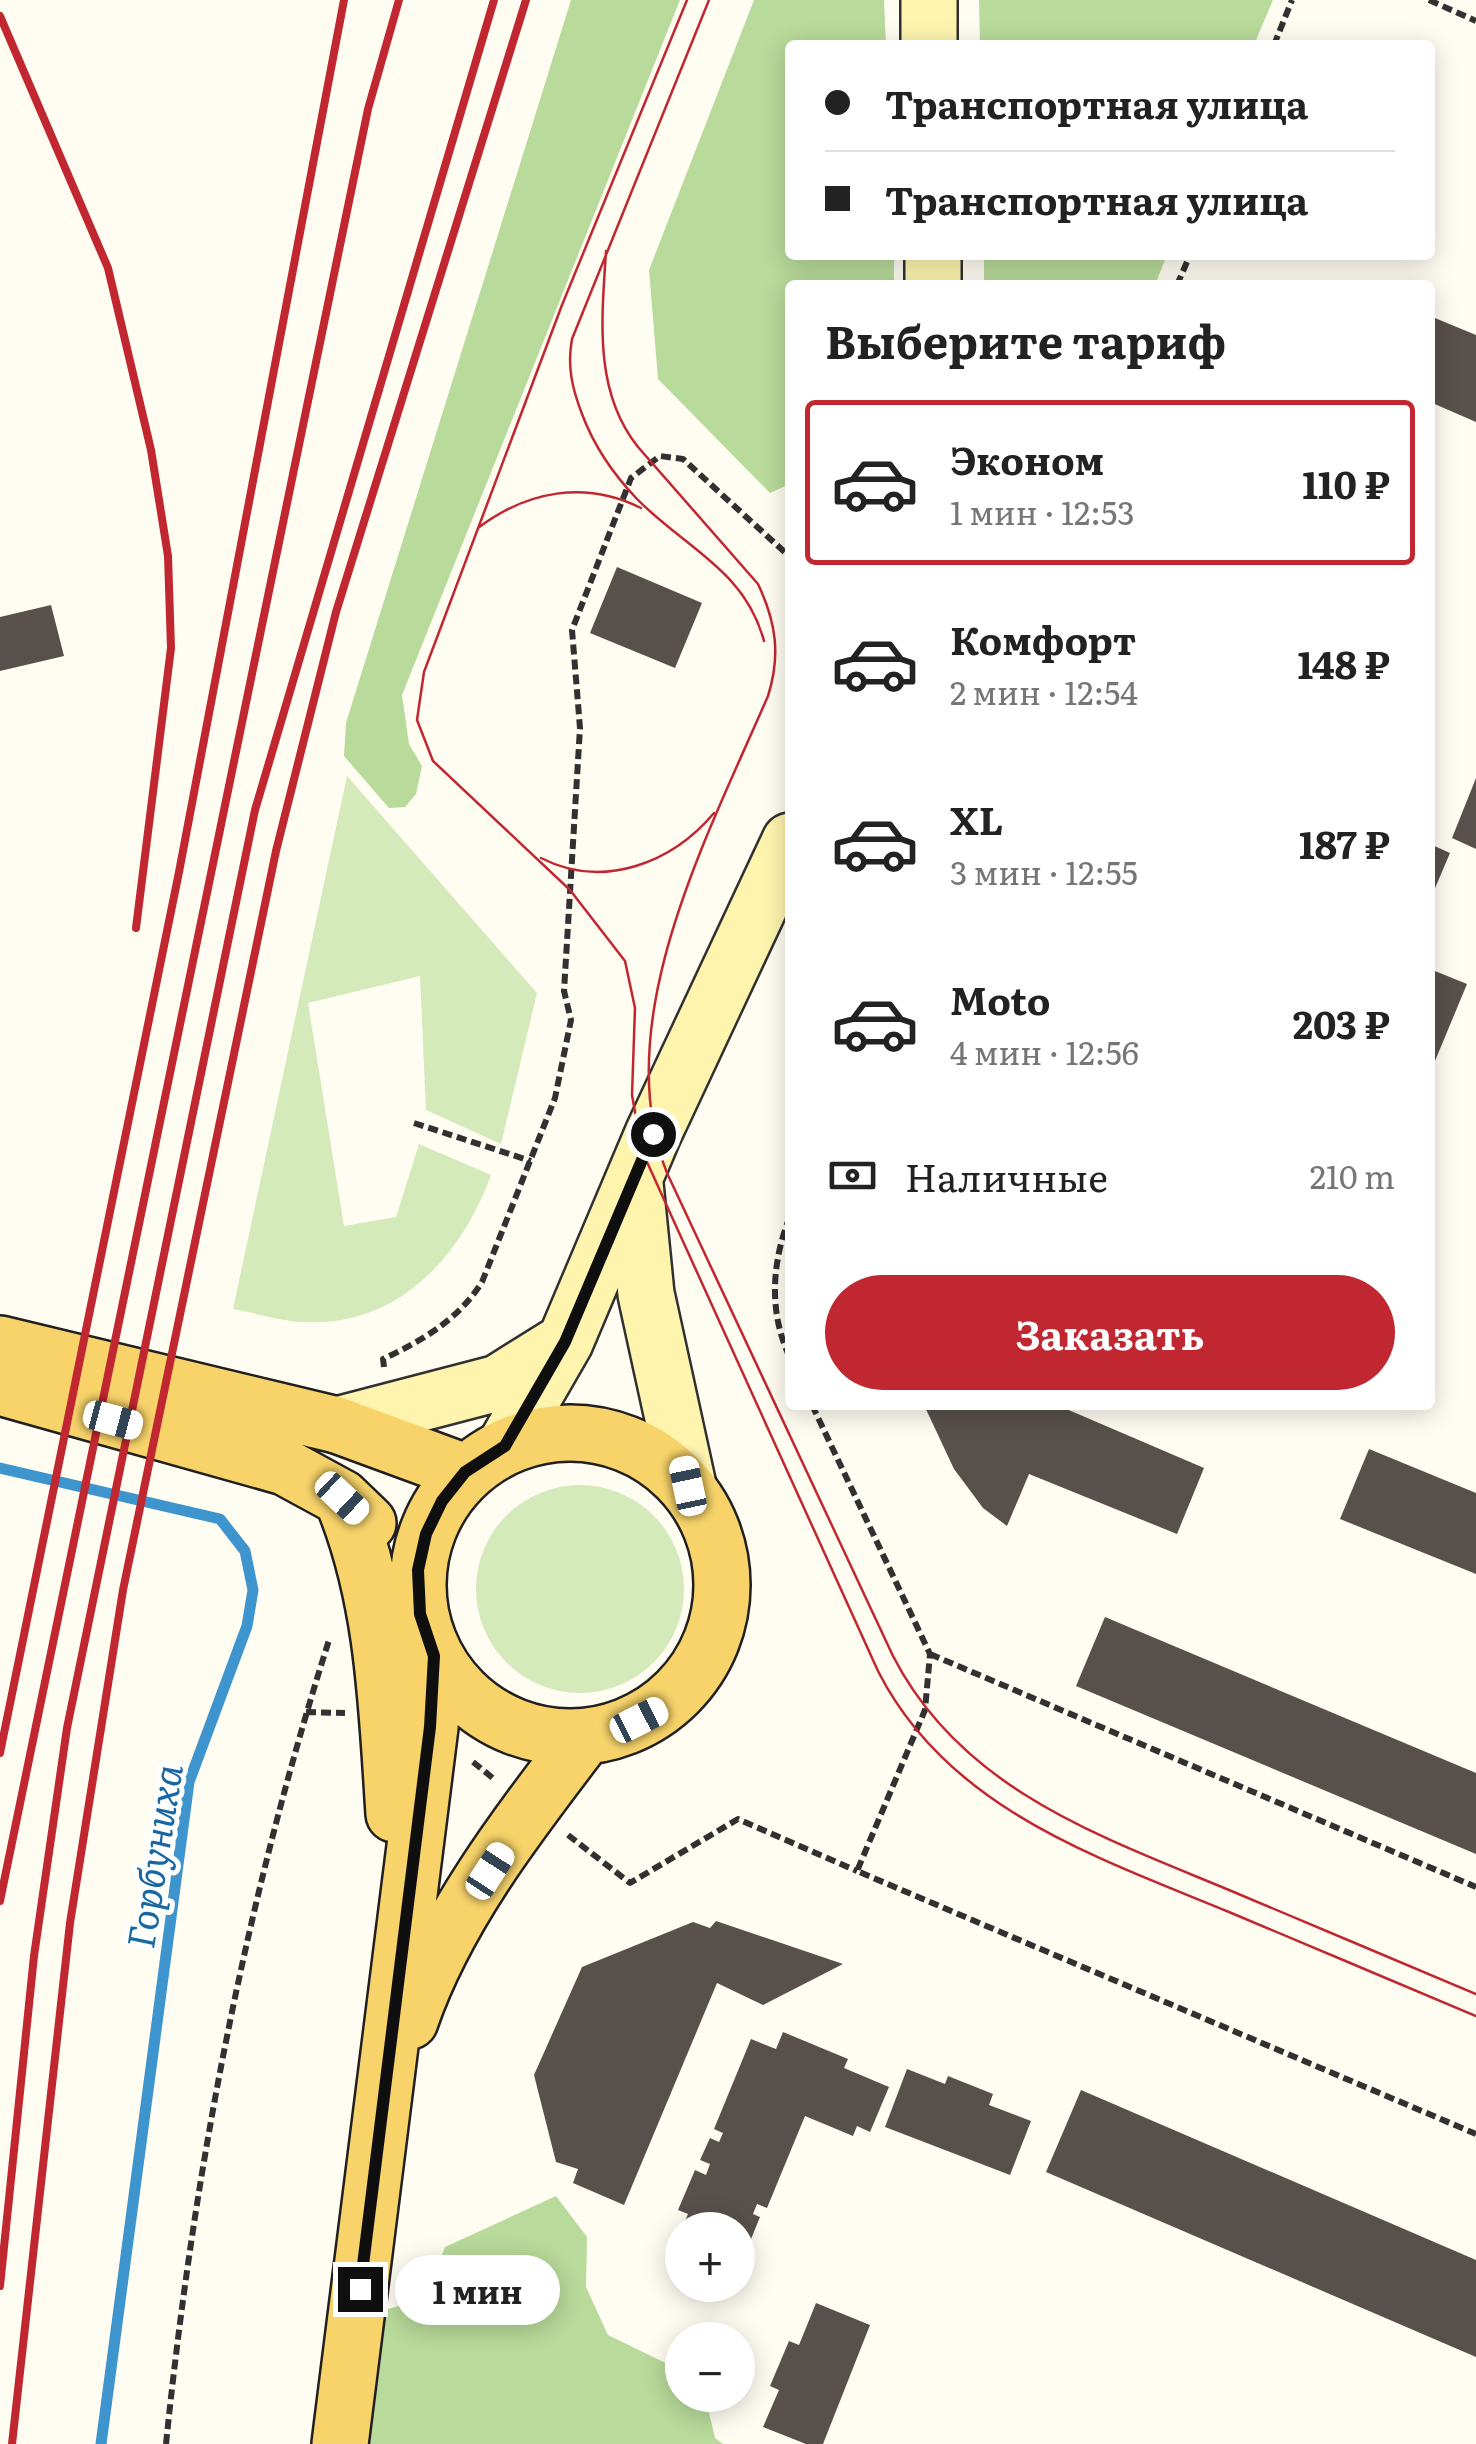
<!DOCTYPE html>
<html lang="ru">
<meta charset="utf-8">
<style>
:root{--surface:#fff;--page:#f2f2f2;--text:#222;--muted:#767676;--line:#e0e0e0;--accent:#c02730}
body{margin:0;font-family:Literata,serif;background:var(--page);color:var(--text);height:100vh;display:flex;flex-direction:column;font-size:38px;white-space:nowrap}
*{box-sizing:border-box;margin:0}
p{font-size:32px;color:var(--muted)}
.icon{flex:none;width:55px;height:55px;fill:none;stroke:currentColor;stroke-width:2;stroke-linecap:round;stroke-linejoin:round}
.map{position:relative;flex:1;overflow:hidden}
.sheet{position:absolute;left:785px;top:280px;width:650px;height:1130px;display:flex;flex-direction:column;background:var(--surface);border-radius:10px;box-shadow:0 5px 25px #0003}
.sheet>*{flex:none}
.hud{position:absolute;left:785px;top:40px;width:650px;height:220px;border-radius:10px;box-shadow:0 5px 25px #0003;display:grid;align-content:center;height:220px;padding:0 40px;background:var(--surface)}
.controls{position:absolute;left:665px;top:2212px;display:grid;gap:20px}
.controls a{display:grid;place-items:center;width:90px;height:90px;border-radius:50%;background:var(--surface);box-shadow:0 5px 25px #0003;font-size:50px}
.end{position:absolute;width:45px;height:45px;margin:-22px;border:12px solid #0f0f0f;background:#fff;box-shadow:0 0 0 5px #fff}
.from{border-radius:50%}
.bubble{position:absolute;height:70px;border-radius:35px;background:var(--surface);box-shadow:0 5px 25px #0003;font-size:32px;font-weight:700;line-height:70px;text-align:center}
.car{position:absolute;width:30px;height:60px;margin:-30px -15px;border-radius:12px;box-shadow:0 0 8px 2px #0007;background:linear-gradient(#fff 24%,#345 0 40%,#fff 0 76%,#345 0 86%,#fff 0)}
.hud b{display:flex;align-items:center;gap:35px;height:95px;font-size:38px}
.hud b+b{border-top:2px solid var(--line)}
.hud i{width:25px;height:25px;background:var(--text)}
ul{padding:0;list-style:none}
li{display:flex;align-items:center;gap:30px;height:165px;margin:0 20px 15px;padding:0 20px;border:5px solid transparent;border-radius:10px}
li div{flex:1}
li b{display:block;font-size:38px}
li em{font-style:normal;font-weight:700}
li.active{border-color:var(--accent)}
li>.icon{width:90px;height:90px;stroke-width:1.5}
h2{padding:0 40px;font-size:45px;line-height:120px}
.pay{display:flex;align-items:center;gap:25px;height:110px;padding:0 40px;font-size:38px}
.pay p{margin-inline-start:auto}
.action{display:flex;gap:20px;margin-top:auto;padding:20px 40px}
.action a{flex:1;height:115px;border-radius:60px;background:var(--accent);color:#fff;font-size:40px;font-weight:700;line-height:115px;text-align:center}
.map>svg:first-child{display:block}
.green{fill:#d4eabb}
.forest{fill:#b8da9a}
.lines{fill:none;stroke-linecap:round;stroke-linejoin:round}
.stream{stroke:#3e95cd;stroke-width:11}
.building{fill:#58504c}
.secondary-casing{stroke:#313131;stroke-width:60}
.primary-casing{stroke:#202020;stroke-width:60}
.path{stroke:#313131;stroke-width:6;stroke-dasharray:10 5;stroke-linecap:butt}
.secondary{stroke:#fef4ae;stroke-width:55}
.primary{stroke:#f7d36a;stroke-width:55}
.tram{stroke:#c02730;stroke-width:2.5}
.rail{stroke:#c02730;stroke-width:8}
.route{stroke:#0f0f0f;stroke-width:12}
.labels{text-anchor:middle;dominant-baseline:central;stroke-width:10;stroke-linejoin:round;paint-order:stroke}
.water-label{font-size:38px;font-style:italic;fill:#1867a2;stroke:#fff}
</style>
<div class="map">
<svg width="1476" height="2444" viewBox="0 0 1476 2444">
<rect width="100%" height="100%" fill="#fffcf2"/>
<path class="green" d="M347 776 537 993 501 1144 426 1110 420 976 308 1003 344 1226 396 1217 419 1144 491 1175C462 1256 397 1328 303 1322 280 1321 256 1313 233 1309Z
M476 1589a104 104 0 1 1 208 0a104 104 0 1 1-208 0Z"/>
<path class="forest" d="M571 0H680L402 695 409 744 422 766 416 794 405 807 389 808 344 756 346 723Z
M754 0H884L886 45H790V255H894V285H790V484L770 493 658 379 649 270Z
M979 0H1273L1254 45H980Z
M984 255H1167L1155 285H984Z
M556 2196 587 2237 586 2287 608 2335 682 2371V2395H705L715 2438 723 2444H368L379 2327 388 2309 425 2299 445 2247Z"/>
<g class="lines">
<path class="stream" d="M0 1468 220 1519 245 1551 253 1590 247 1626 189 1782 101 2444"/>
</g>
<path class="building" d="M1430 316 1476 335V422L1430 402Z
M617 567 702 603 675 668 590 633Z
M51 605 64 656 0 671V617Z
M1476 778V849L1452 838Z
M1430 844 1450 853 1430 900Z
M1430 969 1467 984 1430 1073Z
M924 1405H1057L1204 1468 1177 1534 1029 1474 1007 1526 983 1508 954 1469Z
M1369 1449 1476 1493V1574L1340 1519Z
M1105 1617 1476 1773V1854L1076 1686Z
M716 1921 843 1964 763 2005 717 1983 624 2205 573 2183 578 2169 556 2162 534 2075 582 1967 693 1922 710 1928Z
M783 2032 848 2059 844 2068 889 2087 870 2132 857 2126 853 2136 805 2116 767 2208 757 2204 753 2214 760 2217 738 2271V2230H682V2248L675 2245 688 2214 678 2210 695 2170 706 2175 710 2164 700 2160 710 2138 719 2142 723 2133 714 2129 751 2039 776 2049Z
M907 2069 945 2084 948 2076 993 2094 989 2105 1031 2121 1010 2175 885 2127Z
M1081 2090 1476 2260V2357L1046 2172Z
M816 2303 870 2325 823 2444H806L763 2427 779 2390 770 2386 789 2341 799 2345Z"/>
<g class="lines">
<defs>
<path id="secondary" d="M929 0V45
M933 255V285
M635 1184 646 1294 688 1486
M337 1425 498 1383 562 1343
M505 1446 565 1342 653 1134 790 841"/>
<path id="primary" d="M0 1344 337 1425 465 1472
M0 1387 285 1467 342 1498 368 1523
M418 1585a152 152 0 1 1 304 0a152 152 0 1 1-304 0Z
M342 1498C384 1598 387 1707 394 1814
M410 2021C445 1918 518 1824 584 1738
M340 2444 430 1727 434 1656"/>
</defs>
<use href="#secondary" class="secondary-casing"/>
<use href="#primary" class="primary-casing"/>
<path class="path" d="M1429 0 1476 21
M1274 45 1292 0
M1177 285 1190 255
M414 1123 531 1161
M790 1216C772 1262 768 1311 790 1358
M384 1367 383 1359C422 1341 459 1319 482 1282L555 1098 571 1020 564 991 580 728 572 630 631 478 660 456 683 459 790 557
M812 1405 930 1654 925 1710 857 1871 1476 2134
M930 1654 1476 1887
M306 1712 345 1713
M473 1762 494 1779
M568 1835 630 1883 738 1819 857 1871
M166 2444C194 2170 246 1900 330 1637"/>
<use href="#secondary" class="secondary"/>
<use href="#primary" class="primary"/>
<path class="tram" d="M687 0 562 305 424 672 417 720 433 761 570 890 625 961 635 1008 632 1095 642 1151 878 1671C947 1808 1096 1857 1229 1912 1311 1947 1394 1981 1476 2016
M709 0 572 339C567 366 572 388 582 414 594 446 614 475 637 499 685 548 745 570 764 641
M606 251C602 317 593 391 638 447L758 584C776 622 781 655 768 696 708 835 607 1023 667 1173L893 1656C961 1789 1099 1836 1229 1890 1311 1925 1394 1959 1476 1994
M478 528C527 491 585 480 641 508
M541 858C603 890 672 863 714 813"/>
<path class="rail" d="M0 16 108 268 151 450 168 556 171 648 136 928
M0 1753 179 872 344 0
M0 1901 368 109 399 0
M0 2286 34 1956 67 1728 255 810 494 0
M12 2444 70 1923 123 1590 276 851 336 612 526 0"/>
</g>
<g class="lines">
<path class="route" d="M360 2289 430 1727 434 1656 420 1614 418 1570 426 1534 442 1501 465 1472 505 1446 565 1342 653 1134"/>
</g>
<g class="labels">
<g class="water-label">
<text transform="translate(152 1856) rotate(-81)">Горбуниха</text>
</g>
</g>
</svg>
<div class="controls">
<a>+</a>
<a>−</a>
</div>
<i class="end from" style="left:653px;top:1134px"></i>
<i class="end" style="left:360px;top:2289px"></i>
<div class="bubble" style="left:395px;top:2255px;width:165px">1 мин</div>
<i class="car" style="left:113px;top:1420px;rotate:105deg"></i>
<i class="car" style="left:688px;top:1486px;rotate:348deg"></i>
<i class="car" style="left:342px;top:1498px;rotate:133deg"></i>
<i class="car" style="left:639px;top:1720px;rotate:63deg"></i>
<i class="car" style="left:490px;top:1871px;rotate:33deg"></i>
<div class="hud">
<b><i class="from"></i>Транспортная улица</b>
<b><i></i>Транспортная улица</b>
</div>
<section class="sheet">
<h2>Выберите тариф</h2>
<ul>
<li class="active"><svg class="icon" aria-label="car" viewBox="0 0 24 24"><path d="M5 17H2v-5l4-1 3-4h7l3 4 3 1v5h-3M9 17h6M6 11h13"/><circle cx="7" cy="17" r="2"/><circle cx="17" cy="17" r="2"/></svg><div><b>Эконом</b><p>1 мин · 12:53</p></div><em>110 ₽</em></li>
<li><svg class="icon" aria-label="car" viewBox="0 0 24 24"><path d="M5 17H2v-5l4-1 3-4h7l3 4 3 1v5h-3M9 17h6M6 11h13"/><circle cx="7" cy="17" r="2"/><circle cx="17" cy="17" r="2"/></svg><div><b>Комфорт</b><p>2 мин · 12:54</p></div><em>148 ₽</em></li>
<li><svg class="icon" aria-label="car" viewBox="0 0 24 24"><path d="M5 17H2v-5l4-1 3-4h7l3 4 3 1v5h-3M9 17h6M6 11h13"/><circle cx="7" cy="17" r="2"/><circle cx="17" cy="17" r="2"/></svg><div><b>XL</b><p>3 мин · 12:55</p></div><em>187 ₽</em></li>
<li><svg class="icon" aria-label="car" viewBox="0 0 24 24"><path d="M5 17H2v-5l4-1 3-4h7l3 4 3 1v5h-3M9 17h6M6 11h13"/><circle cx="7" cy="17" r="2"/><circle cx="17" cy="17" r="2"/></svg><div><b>Moto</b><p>4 мин · 12:56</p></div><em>203 ₽</em></li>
</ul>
<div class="pay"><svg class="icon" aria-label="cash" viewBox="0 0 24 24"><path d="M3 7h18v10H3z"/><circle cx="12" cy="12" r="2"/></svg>Наличные<p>210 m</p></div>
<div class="action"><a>Заказать</a></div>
</section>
</div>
